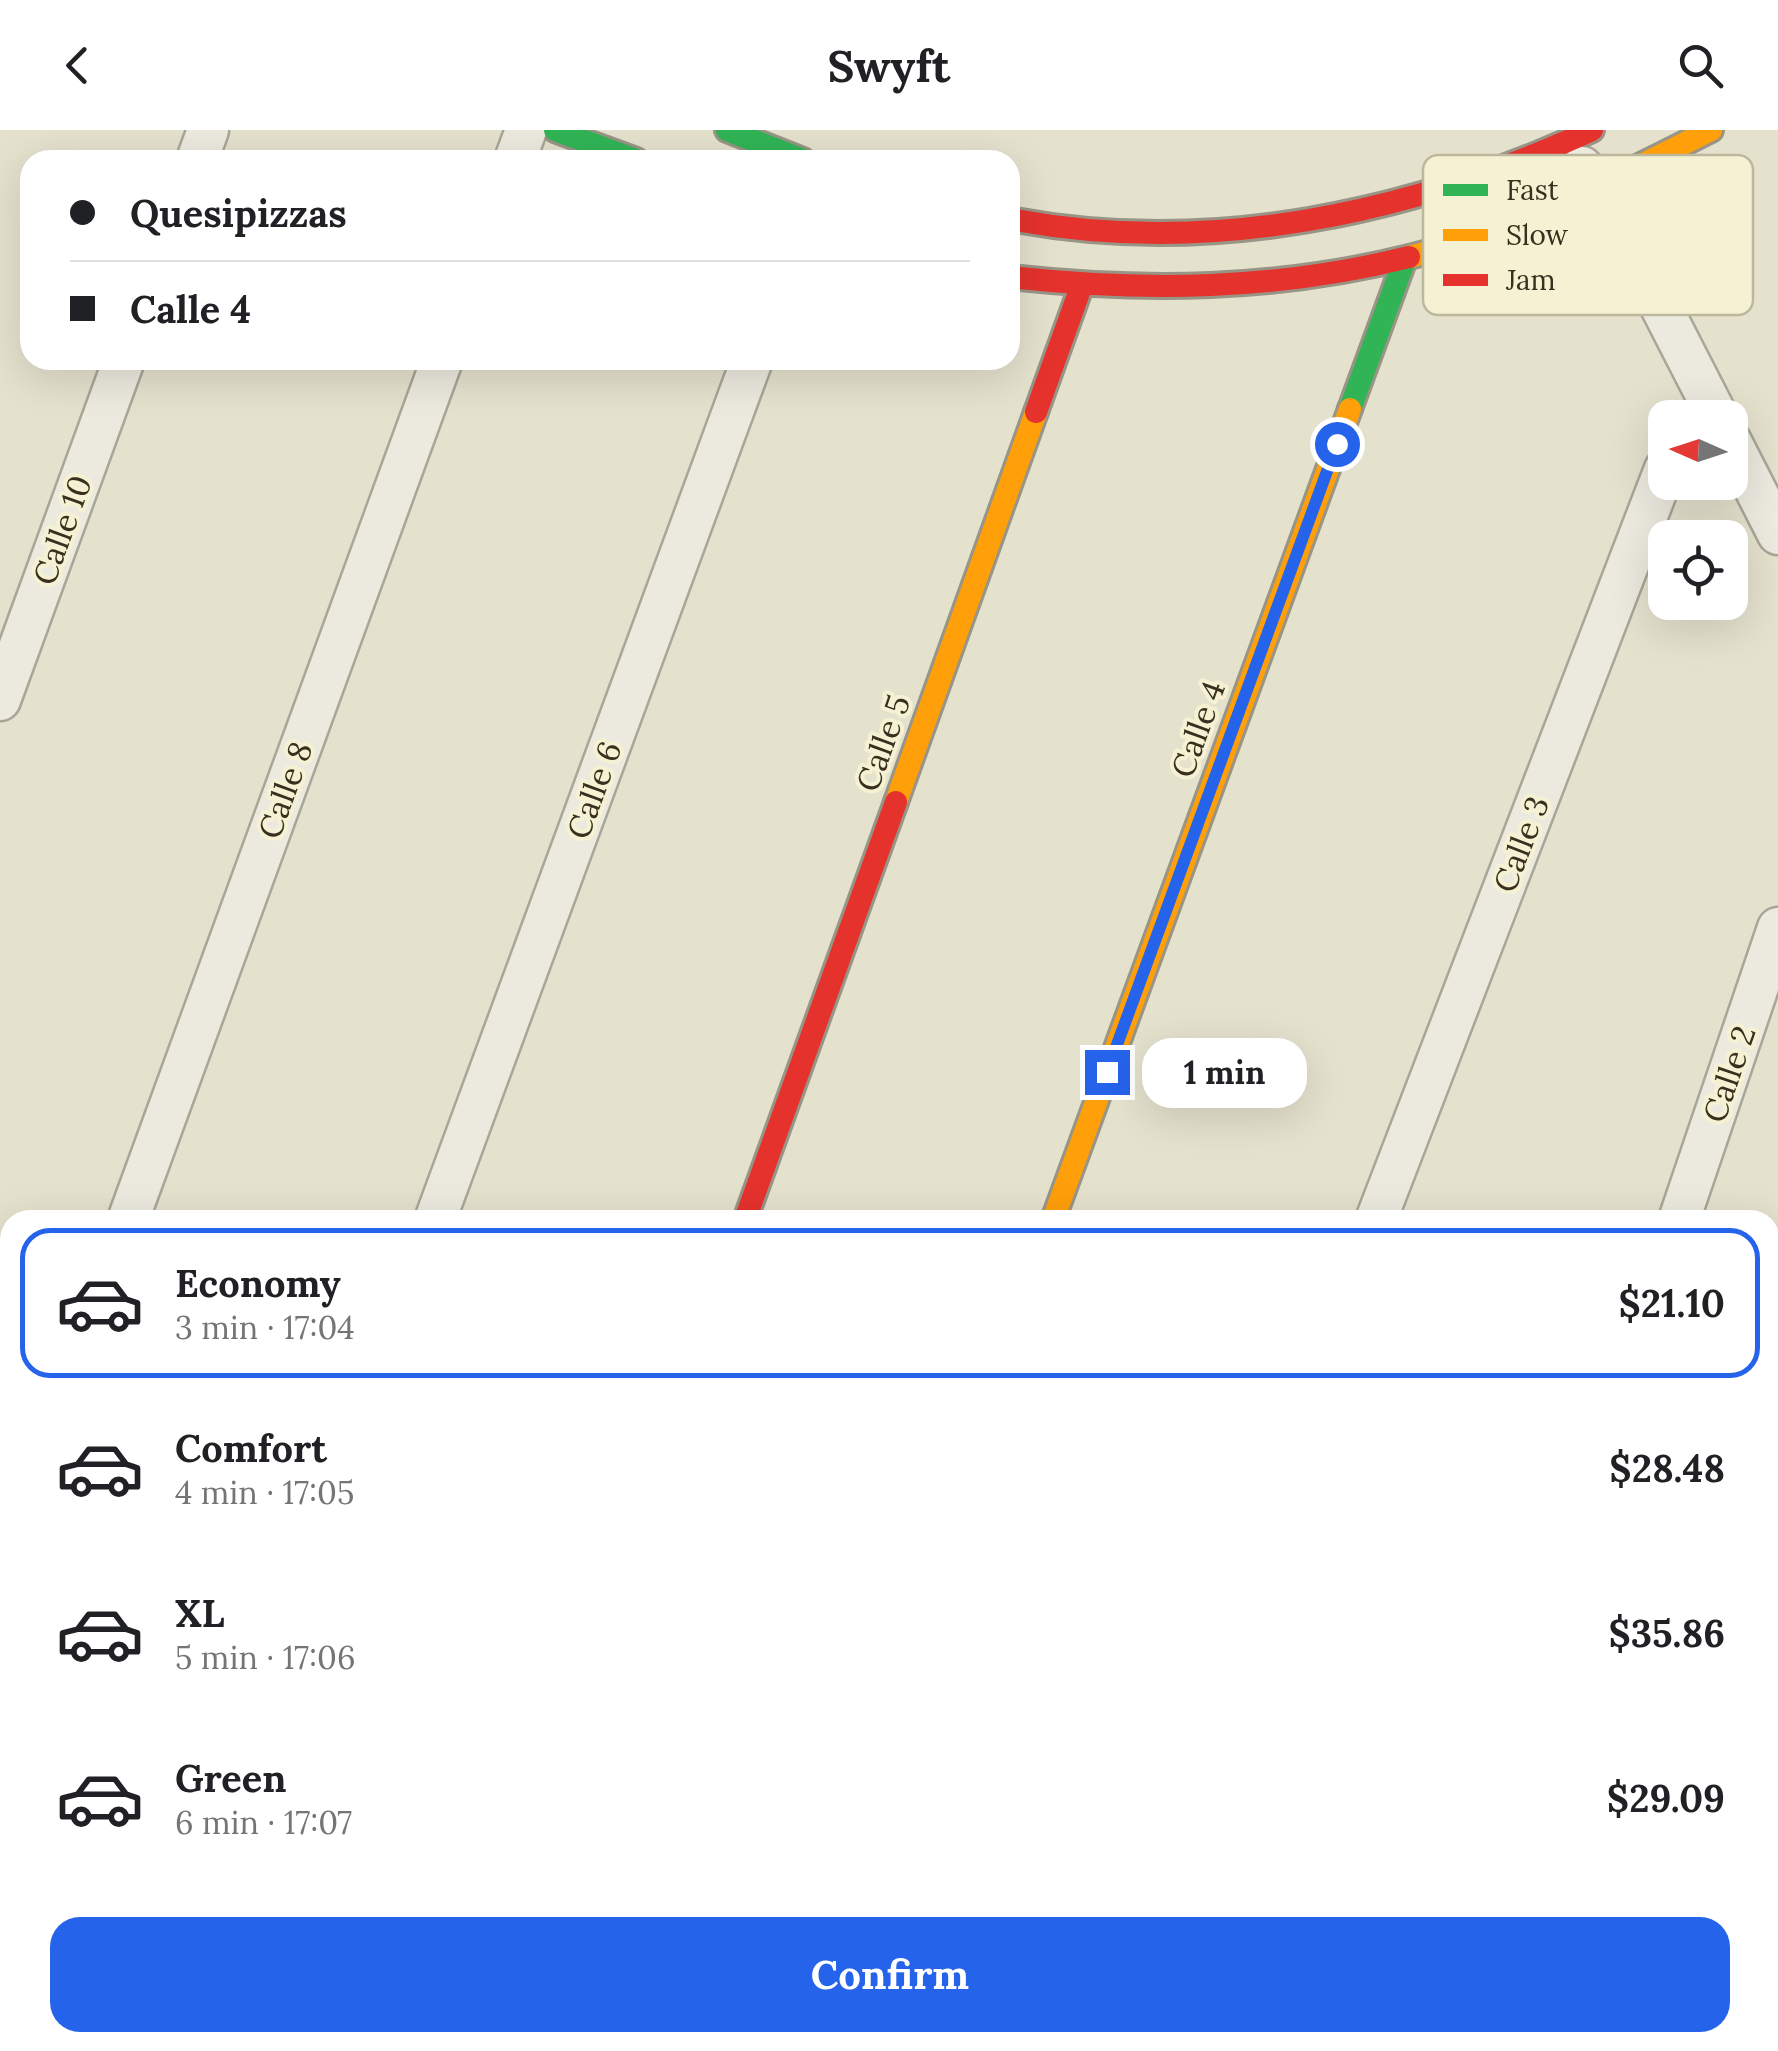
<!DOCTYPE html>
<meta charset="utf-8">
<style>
:root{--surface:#fff;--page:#f2f2f2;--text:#202124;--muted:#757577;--line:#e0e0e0;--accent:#2563eb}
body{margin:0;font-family:Lora,serif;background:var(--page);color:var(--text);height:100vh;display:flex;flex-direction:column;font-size:38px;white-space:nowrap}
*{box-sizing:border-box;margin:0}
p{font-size:32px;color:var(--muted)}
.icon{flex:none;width:55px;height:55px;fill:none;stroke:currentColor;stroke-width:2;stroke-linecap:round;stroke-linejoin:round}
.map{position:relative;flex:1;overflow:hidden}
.panel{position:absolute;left:0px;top:1080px;width:1780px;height:842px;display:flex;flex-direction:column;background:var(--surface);border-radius:30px 30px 0 0;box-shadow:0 10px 40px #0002}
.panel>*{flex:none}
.top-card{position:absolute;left:20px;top:20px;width:1000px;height:220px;border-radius:30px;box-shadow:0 10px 40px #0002;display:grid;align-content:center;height:220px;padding:0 50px;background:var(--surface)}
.needle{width:65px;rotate:273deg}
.fabs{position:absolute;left:1648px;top:270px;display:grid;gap:20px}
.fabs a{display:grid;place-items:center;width:100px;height:100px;border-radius:20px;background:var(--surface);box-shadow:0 10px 40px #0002;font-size:50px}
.end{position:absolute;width:45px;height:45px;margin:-22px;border:12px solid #2563eb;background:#fff;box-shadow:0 0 0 5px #fff}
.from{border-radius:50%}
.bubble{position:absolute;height:70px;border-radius:30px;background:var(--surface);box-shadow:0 10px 40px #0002;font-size:32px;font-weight:700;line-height:70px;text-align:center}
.top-card b{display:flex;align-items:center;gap:35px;height:95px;font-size:38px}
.top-card b+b{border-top:2px solid var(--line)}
.top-card i{width:25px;height:25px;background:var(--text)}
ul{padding:18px 0 0;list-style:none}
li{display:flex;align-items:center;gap:30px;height:150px;margin:0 20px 15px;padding:0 30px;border:5px solid transparent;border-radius:30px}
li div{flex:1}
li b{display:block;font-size:38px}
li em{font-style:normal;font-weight:700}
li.active{border-color:var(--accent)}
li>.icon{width:90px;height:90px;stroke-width:1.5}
.primary-button{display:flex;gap:20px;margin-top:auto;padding:20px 50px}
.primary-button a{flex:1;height:115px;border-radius:30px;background:var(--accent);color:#fff;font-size:40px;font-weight:700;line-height:115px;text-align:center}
header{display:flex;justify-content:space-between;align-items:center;height:130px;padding:0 50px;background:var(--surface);font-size:45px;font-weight:700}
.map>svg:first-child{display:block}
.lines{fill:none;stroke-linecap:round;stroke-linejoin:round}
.street-casing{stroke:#a9a597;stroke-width:45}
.fast-casing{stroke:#999586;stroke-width:28}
.slow-casing{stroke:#999586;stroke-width:28}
.jam-casing{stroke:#999586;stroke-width:28}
.street{stroke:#eceadf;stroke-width:40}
.fast{stroke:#30b455;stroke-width:22}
.slow{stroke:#ff9f0a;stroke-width:22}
.jam{stroke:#e5322d;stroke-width:22}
.route{stroke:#2563eb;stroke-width:12}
.labels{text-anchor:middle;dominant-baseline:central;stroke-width:8;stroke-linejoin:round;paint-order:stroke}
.street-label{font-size:32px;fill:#382f1e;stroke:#f5f1d3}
.key{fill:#f5f1d3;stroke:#bcb79d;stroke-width:2.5}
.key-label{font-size:28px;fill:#382f1e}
</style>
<header><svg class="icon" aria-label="back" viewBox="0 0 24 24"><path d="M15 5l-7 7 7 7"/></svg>Swyft<svg class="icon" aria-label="search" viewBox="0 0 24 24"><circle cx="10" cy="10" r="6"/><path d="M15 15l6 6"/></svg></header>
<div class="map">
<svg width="1778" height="1921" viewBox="0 0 1778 1921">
<rect width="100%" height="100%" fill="#e4e1cd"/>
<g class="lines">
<defs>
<path id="street" d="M197 30 208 0
M515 30 526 0
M1582 37 1599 56 1718 288
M1730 310 1778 404
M0 570 124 230
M128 1090 442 230
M435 1090 752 230
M1376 1090 1665 339
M1679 1090 1778 798
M1514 1912 1517 1921
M1756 1912 1759 1921"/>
<path id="fast" d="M555 0 636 30
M727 0 803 30
M1350 279 1405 129
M0 1154 10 1157
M0 1213 10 1217"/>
<path id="slow" d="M1409 127C1516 101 1613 49 1711 0
M896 672 1036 282
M1053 1090 1350 279
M1770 1288 1778 1285
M54 1921 75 1912"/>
<path id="jam" d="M1010 89C1208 127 1411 84 1592 0
M1010 147C1145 162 1277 160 1409 127
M1036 282 1081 157
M745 1090 896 672
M1770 1235 1778 1232
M193 1921 214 1912
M759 1921 767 1912"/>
</defs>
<use href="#street" class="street-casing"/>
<use href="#fast" class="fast-casing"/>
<use href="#slow" class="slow-casing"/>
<use href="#jam" class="jam-casing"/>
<use href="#street" class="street"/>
<use href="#fast" class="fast"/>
<use href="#slow" class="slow"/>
<use href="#jam" class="jam"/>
</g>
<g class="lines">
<path class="route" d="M1107 942 1337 314"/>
</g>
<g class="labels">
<g class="street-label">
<text transform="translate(62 400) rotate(-70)">Calle 10</text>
<text transform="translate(1198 599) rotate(-70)">Calle 4</text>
<text transform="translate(883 613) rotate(-70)">Calle 5</text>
<text transform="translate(285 660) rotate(-70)">Calle 8</text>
<text transform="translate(594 660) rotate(-70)">Calle 6</text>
<text transform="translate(1521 714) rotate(-69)">Calle 3</text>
<text transform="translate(1729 944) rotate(-71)">Calle 2</text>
</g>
</g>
<rect x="1423" y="25" width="330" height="160" rx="15" class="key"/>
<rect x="1443" y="54" width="45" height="12" fill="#30b455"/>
<rect x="1443" y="99" width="45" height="12" fill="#ff9f0a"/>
<rect x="1443" y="144" width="45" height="12" fill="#e5322d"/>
<g class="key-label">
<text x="1506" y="70">Fast</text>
<text x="1506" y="115">Slow</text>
<text x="1506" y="160">Jam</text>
</g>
</svg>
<div class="fabs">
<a><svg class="needle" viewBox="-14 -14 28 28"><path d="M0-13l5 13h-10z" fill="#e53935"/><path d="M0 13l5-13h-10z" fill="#757577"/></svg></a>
<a><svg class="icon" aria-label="locate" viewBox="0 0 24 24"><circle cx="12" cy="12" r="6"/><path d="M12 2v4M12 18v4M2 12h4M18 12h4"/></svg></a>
</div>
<i class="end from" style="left:1337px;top:314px"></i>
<i class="end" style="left:1107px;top:942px"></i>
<div class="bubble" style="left:1142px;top:908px;width:165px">1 min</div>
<div class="top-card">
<b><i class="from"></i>Quesipizzas</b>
<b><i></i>Calle 4</b>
</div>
<section class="panel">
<ul>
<li class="active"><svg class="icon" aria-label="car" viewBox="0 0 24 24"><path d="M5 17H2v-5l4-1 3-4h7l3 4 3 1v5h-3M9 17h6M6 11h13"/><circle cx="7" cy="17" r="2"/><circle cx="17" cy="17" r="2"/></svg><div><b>Economy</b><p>3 min · 17:04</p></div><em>$21.10</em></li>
<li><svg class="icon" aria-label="car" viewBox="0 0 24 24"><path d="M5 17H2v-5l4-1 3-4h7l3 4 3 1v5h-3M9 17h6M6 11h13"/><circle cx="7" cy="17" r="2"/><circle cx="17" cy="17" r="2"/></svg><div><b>Comfort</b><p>4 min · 17:05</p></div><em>$28.48</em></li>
<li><svg class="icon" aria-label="car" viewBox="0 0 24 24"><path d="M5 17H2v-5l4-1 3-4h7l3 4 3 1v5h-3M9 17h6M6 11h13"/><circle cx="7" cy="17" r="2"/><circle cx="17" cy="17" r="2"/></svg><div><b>XL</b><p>5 min · 17:06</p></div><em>$35.86</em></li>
<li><svg class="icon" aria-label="car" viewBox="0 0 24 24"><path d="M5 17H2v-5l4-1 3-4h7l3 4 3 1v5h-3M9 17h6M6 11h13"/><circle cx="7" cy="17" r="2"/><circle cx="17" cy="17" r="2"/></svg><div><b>Green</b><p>6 min · 17:07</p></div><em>$29.09</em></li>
</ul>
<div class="primary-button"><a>Confirm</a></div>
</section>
</div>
